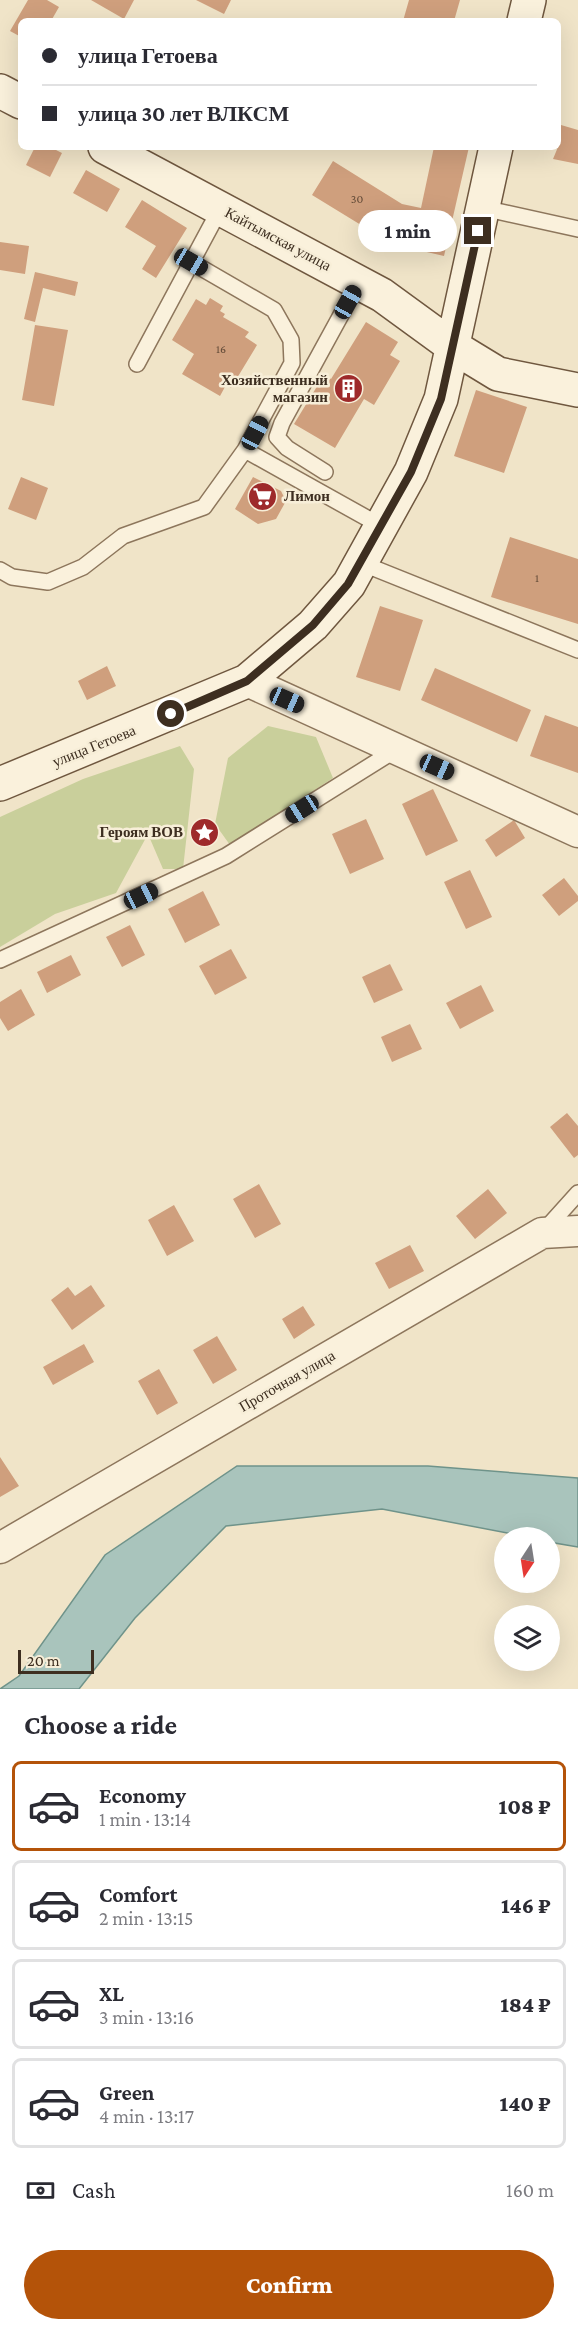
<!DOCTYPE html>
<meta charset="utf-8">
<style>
:root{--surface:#fff;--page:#f7f7f7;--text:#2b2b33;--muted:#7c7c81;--line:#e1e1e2;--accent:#b45309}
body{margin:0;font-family:"Crimson Pro",serif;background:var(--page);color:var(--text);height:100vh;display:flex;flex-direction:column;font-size:22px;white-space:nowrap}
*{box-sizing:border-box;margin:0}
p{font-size:20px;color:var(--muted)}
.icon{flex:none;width:33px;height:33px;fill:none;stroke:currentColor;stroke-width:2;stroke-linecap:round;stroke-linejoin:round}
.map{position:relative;height:1689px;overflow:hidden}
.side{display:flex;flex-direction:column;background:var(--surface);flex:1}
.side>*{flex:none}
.banner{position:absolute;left:18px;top:18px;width:543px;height:132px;border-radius:9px;box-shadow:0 6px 24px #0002;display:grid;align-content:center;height:132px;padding:0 24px;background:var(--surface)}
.needle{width:39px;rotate:192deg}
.buttons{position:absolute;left:494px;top:1527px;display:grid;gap:12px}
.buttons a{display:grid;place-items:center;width:66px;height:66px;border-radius:50%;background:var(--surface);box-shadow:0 6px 24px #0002;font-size:30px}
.scale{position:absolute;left:18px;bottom:15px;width:76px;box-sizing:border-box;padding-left:6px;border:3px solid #3d2e20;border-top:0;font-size:16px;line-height:21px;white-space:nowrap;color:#3d2e20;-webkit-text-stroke:4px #f7eed8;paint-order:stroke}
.end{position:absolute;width:27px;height:27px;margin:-14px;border:8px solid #3d2e20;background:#fff;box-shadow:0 0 0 3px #fff}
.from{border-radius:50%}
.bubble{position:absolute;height:42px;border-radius:21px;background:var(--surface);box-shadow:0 6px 24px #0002;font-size:20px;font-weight:800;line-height:42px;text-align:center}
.car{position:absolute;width:18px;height:36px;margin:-18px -9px;border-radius:8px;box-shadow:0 0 4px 2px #0007;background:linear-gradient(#222 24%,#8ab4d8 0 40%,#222 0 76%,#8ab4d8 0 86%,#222 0)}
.banner b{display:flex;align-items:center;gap:21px;height:57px;font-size:22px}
.banner b+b{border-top:2px solid var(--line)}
.banner i{width:15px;height:15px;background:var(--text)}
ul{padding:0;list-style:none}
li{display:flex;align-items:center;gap:18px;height:90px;margin:0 12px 9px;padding:0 12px;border:3px solid var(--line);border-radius:9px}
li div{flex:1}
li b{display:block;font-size:22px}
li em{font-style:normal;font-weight:800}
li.selected{border-color:var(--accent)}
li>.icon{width:54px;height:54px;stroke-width:1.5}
h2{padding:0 24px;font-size:27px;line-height:72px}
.pay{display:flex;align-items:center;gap:15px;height:66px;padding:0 24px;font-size:22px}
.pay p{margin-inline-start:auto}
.action{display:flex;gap:12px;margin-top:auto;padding:12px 24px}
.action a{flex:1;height:69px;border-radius:36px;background:var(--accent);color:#fff;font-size:24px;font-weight:800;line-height:69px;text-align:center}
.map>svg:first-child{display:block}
.green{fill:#c9cf9b}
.water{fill:#a9c4bc;stroke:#6f938a;stroke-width:1.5}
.building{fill:#cf9f7d}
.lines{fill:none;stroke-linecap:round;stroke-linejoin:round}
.lane-casing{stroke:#8d765c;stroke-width:18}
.street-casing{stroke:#8d765c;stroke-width:33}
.secondary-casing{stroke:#6f573f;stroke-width:36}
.lane{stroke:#faf1dc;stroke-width:15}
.street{stroke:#faf1dc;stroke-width:30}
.secondary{stroke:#faf1dc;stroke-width:33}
.route{stroke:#3d2e20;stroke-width:8}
.labels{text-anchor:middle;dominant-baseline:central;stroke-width:5;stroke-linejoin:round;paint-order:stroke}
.number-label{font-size:12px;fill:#624a37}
.street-label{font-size:15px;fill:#3d2e20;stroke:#f7eed8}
.poi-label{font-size:15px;font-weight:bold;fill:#3d2e20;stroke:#f7eed8;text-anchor:end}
</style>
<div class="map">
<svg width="578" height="1689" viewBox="0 0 578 1689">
<rect width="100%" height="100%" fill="#f0e4c8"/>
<path class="green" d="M268 726 316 737 333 778 230 845 215 824 228 758Z
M180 746 194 769 183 869H163L148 834 116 893 55 914 0 947V817L83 779Z"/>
<path class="water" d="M237 1466H428L578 1478V1547L549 1542V1538L528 1537 382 1509 226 1526 135 1618 79 1689H0L19 1676 105 1555Z"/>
<path class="building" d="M28 0H47L59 7 51 21H21V37L10 31Z
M91 0H134L124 19Z
M196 0H231L224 14Z
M409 0H460L454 21H403Z
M561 125 578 130V164L553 159 558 147Z
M35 147H50L62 153 50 177 26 165Z
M434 147H469L444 256 392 244 312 195 333 161 402 204 421 208Z
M86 170 120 189 107 212 73 193Z
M142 200 187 228 156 278 142 269 156 246 125 227Z
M0 242 29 246 25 274 0 270Z
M35 272 78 282 75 296 43 288 35 322 24 319Z
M210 298 223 306 220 311 225 314 223 317 249 332 245 337 257 345 231 388 226 385 220 396 182 374 194 354 172 340 196 299 206 305Z
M366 322 398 342 390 355 400 361 374 405 364 399 335 448 294 424 324 375 331 379Z
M35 325 68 330 54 406 22 400Z
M476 390 527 407 504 473 454 456Z
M21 477 48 488 36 520 8 509Z
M253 477 281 491 286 501 276 519 258 524 235 509Z
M510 537 578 559V624L491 597Z
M380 606 423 620 400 691 356 677Z
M107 666 116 686 87 700 78 681Z
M435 668 531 710 517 742 421 700Z
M545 715 578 727V773L530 756Z
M433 789 458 841 426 856 402 804Z
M366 819 384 859 350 874 332 834Z
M514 820 525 838 496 857 485 840Z
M470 870 492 917 466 929 444 882Z
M564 878 578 896V901L559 916 542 895Z
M203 891 220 925 185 943 168 909Z
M130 925 145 955 122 967 106 937Z
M231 949 247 978 215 995 199 966Z
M71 955 81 975 47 993 37 972Z
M390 964 403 990 374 1003 362 977Z
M481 985 494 1011 460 1029 446 1003Z
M21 989 35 1015 8 1031 0 1018V1002Z
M410 1024 422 1049 392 1062 381 1037Z
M567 1113 578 1126V1155L574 1158 550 1127Z
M259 1184 281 1224 255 1238 233 1199Z
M488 1189 507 1213 475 1239 456 1216Z
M174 1205 194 1241 167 1256 148 1220Z
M410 1245 424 1271 389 1289 375 1263Z
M91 1285 105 1306 72 1330 51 1300 68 1287 75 1296Z
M303 1306 315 1325 294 1339 282 1319Z
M217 1336 237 1370 213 1384 193 1350Z
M84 1344 94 1362 53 1385 43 1367Z
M159 1369 178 1403 157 1415 138 1381Z
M0 1457 19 1486 0 1497Z"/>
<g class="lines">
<defs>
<path id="lane" d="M483 208 578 229
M191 262 274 310 291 340 292 363 245 450 381 526
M137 364 220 209
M325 472 287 448 277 437 282 423 359 282
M361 563 578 650
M0 570 12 577 48 582 83 567 123 536 204 507 245 450
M0 960 226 856 397 749
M542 1233 578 1193"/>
<path id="street" d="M247 681 578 832
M0 1548 542 1233 578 1231"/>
<path id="secondary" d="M524 21 529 0
M0 91 21 102
M105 147 382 295 452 346 498 374 578 390
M0 784 247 681 313 625 349 584 411 472 441 399 496 147"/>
</defs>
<use href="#lane" class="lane-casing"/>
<use href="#street" class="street-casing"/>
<use href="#secondary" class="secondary-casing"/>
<use href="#lane" class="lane"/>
<use href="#street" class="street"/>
<use href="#secondary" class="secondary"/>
</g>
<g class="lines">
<path class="route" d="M171 714 247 681 313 625 348 584 411 472 441 399 478 231"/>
</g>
<defs>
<symbol id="building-disc" viewBox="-11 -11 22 22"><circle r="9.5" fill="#9e2a2b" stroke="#f7eed8"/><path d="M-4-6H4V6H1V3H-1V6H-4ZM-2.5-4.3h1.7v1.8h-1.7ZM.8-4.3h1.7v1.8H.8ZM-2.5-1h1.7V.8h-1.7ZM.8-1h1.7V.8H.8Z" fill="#fff"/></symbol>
<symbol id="supermarket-disc" viewBox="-11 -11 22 22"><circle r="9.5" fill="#9e2a2b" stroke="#f7eed8"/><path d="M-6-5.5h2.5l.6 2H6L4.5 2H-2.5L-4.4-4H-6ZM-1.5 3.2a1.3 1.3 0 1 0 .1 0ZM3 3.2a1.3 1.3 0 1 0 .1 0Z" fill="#fff"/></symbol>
<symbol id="sight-disc" viewBox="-11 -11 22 22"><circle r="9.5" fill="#9e2a2b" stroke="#f7eed8"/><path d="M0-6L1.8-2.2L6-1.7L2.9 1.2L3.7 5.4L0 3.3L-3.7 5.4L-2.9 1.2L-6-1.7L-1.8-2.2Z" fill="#fff"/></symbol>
</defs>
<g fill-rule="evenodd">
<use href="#building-disc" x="332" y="372" width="33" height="33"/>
<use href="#supermarket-disc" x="246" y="480" width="33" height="33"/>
<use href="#sight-disc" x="188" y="816" width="33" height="33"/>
</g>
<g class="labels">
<g class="number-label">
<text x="357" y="199">30</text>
<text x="221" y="349">16</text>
<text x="537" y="578">1</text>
</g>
<g class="street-label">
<text transform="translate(278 239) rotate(28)">Кайтымская улица</text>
<text transform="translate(94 746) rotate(-22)">улица Гетоева</text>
<text transform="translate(287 1381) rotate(-30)">Проточная улица</text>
</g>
<g class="poi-label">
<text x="328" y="380">Хозяйственный<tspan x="328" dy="17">магазин</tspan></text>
<text x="284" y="496" text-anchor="start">Лимон</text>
<text x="183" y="832">Героям ВОВ</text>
</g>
</g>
</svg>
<div class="buttons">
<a><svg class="needle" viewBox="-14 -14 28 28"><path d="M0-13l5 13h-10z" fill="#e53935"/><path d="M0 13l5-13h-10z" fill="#7c7c81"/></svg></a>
<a><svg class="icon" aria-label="layers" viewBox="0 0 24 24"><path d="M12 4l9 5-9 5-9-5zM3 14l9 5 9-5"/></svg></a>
</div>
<div class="scale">20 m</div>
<i class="end from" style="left:171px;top:714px"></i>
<i class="end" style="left:478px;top:231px"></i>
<div class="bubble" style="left:358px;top:210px;width:99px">1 min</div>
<i class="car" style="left:191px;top:262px;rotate:120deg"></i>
<i class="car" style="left:348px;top:302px;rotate:29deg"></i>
<i class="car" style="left:255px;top:433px;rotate:28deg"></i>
<i class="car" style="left:287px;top:700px;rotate:114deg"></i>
<i class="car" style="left:437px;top:767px;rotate:114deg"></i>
<i class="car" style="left:302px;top:809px;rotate:238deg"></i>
<i class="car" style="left:141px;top:896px;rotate:65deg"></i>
<div class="banner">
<b><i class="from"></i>улица Гетоева</b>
<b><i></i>улица 30 лет ВЛКСМ</b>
</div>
</div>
<section class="side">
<h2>Choose a ride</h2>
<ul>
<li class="selected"><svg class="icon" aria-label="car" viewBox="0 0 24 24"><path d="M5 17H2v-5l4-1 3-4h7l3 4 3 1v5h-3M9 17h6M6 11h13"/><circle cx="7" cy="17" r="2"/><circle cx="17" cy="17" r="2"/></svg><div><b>Economy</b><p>1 min · 13:14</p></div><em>108 ₽</em></li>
<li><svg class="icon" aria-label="car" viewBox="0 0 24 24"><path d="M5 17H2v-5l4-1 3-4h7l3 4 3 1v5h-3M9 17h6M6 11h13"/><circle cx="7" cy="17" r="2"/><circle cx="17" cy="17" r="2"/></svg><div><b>Comfort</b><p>2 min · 13:15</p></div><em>146 ₽</em></li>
<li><svg class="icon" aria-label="car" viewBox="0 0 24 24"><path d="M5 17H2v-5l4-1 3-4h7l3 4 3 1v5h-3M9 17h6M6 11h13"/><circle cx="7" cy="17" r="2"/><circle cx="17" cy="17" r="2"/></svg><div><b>XL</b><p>3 min · 13:16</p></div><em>184 ₽</em></li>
<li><svg class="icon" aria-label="car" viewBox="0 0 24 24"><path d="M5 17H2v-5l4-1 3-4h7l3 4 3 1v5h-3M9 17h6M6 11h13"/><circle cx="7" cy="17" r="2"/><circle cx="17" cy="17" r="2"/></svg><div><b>Green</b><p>4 min · 13:17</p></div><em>140 ₽</em></li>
</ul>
<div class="pay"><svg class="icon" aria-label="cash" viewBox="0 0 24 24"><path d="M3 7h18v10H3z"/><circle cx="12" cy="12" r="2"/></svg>Cash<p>160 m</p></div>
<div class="action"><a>Confirm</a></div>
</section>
